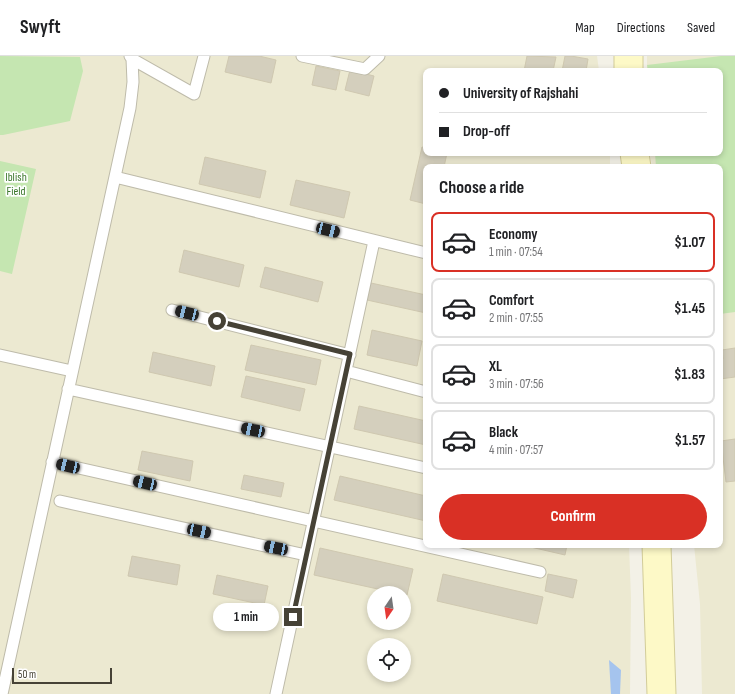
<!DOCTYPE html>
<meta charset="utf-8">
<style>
:root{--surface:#fff;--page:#f2f2f2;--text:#202124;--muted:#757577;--line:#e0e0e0;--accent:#d93025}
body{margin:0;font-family:"Sofia Sans Condensed",sans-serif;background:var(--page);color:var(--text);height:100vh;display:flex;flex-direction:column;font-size:15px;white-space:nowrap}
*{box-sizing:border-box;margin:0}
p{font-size:13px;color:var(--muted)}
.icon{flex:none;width:22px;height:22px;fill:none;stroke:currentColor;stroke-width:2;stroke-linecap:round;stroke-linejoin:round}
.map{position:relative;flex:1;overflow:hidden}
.details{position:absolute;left:423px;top:108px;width:300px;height:384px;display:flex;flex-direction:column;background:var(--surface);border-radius:8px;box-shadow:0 2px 6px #0003}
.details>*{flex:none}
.guide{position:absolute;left:423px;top:12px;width:300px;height:88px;border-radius:8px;box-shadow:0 2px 6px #0003;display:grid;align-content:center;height:88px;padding:0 16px;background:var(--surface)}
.needle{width:26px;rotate:193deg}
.fabs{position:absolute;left:367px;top:530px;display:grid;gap:8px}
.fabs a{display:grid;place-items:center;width:44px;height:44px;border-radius:50%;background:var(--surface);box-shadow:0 2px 6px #0003;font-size:20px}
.scale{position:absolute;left:12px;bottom:10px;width:100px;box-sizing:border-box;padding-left:4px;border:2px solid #464236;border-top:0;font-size:11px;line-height:14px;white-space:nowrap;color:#464236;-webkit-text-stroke:3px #fff;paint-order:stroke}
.end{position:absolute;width:18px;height:18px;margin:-9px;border:5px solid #464236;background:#fff;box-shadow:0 0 0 2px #fff}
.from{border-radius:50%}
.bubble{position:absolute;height:28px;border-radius:14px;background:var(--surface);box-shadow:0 2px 6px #0003;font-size:13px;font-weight:700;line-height:28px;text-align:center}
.car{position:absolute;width:12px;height:24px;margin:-12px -6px;border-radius:5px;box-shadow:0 0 3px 1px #0007;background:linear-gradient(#222 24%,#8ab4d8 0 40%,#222 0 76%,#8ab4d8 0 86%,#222 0)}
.guide b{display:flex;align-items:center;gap:14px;height:38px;font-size:15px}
.guide b+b{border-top:1px solid var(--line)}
.guide i{width:10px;height:10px;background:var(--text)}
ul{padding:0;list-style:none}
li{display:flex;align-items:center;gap:12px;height:60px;margin:0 8px 6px;padding:0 8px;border:2px solid var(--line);border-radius:8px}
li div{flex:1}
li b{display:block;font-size:15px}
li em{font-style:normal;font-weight:700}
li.active{border-color:var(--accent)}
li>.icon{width:36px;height:36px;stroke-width:1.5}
h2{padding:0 16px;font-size:18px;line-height:48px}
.cta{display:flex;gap:8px;margin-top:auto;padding:8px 16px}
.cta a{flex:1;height:46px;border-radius:24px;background:var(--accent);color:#fff;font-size:16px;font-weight:700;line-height:46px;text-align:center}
header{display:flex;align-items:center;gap:24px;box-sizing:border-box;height:56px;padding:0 20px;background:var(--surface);border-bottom:1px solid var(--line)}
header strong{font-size:19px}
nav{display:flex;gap:22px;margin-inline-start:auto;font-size:14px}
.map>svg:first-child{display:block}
.education{fill:#ece9d1;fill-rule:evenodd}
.green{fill:#c5e6b1}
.water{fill:#a5c4ee}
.building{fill:#d4cfbd;stroke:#cfc8b0}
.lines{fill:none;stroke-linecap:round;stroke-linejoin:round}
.minor-casing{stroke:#bebbaa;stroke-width:13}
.secondary-casing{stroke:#d2cc98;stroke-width:17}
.minor{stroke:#fff;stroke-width:11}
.secondary{stroke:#fdf9c7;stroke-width:15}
.route{stroke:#464236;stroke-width:5}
.labels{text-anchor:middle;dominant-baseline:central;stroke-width:3.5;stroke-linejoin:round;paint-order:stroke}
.park-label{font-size:12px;fill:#3a762b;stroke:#fff}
</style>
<header>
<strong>Swyft</strong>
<nav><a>Map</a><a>Directions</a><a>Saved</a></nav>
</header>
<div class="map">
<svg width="735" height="638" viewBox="0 0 735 638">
<rect width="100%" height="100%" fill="#f3f1e7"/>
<path class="education" d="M0 0H597L599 15H426V97H610V111H426V489H629L631 542 630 638H0ZM374 537H404V567H374ZM374 589H404V619H374Z
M647 0H735V638H702L700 548 694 489H720V111H652L650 97H720V15H647Z"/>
<path class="green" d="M0 0 80 1 83 15 70 65 3 79H0Z
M721 0H735V256L720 258V111H656L655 97H720V15H648L647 9Z
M0 105 36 113 12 218 0 215Z"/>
<path class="water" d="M609 604 621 614 620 638H611Z"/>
<path class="building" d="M229 0H259L276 4 271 27 225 16Z
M527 0 556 1 553 15H524Z
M565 0H571L588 3 586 15H562Z
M316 10 340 15 336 34 312 29Z
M350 14 374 20 369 40 345 34Z
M422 91 426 92V97H447L444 111H426V148L410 144Z
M205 101 266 115 260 142 199 128Z
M296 124 350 136 344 162 290 149Z
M184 194 244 209 239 231 179 216Z
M265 211 323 226 318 246 260 231Z
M371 227 426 239V257L367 244Z
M372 274 422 285 417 310 367 299Z
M251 289 321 304 316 329 245 314Z
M735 292V321L720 323V304L723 303 722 294Z
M153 296 215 310 211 330 149 316Z
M246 320 305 333 300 355 241 341Z
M359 350 426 365V389L354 373Z
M735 383V425L726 426 721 385Z
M142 395 193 405 190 425 138 414Z
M244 419 284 427 281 441 241 433Z
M340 420 426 440V465L334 444Z
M522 489H567L565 499Z
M320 492 413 513 407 539H404V537H396L314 519Z
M132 500 180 509 177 529 128 520Z
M443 518 543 541 537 568 437 545Z
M548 518 577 524 573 542 545 535Z
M217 519 268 530 264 549 213 538Z"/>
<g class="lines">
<defs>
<path id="minor" d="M302 0 365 13 379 0
M132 3 194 38 204 0
M115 121 426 197
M172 254 350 299
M0 299 72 315
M346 315 426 336
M68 333 426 412
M52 406 540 516
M60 445 306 499
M2 638 130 52 133 26 132 3 130 0
M276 638 374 185"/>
<path id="secondary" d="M622 0V15
M635 0V15
M628 97 630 111
M641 97 643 111
M650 489 655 638
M663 489 668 638"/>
</defs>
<use href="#minor" class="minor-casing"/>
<use href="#secondary" class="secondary-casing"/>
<use href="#minor" class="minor"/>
<use href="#secondary" class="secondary"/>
</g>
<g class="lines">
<path class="route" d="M217 265 350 298 293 561"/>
</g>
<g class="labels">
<g class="park-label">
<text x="16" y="121">Iblish<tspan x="16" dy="14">Field</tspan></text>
</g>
</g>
</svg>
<div class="fabs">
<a><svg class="needle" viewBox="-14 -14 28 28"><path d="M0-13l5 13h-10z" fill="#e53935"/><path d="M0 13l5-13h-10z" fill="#757577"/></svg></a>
<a><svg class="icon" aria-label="locate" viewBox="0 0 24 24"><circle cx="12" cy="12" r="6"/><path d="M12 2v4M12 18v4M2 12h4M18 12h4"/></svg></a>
</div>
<div class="scale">50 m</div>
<i class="end from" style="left:217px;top:265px"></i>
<i class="end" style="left:293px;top:561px"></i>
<div class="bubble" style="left:213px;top:547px;width:66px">1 min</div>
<i class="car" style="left:328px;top:174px;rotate:104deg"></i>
<i class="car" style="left:187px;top:257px;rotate:284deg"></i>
<i class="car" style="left:253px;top:374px;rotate:282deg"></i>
<i class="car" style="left:68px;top:410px;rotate:283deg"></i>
<i class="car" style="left:145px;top:427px;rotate:283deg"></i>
<i class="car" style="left:199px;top:475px;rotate:102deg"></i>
<i class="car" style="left:276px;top:492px;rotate:282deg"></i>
<div class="guide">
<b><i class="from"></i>University of Rajshahi</b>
<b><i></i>Drop-off</b>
</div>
<section class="details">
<h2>Choose a ride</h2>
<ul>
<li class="active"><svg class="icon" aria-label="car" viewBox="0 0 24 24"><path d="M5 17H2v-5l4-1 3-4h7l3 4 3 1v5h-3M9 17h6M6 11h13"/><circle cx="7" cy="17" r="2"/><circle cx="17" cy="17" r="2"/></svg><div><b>Economy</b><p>1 min · 07:54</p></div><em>$1.07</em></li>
<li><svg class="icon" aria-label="car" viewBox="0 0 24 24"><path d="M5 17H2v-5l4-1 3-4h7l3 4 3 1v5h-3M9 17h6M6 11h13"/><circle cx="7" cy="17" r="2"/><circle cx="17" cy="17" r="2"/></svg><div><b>Comfort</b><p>2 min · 07:55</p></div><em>$1.45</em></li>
<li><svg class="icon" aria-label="car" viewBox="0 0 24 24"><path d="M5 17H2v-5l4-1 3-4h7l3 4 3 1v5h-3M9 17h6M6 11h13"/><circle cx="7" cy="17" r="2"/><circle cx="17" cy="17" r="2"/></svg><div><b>XL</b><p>3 min · 07:56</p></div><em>$1.83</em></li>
<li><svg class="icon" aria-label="car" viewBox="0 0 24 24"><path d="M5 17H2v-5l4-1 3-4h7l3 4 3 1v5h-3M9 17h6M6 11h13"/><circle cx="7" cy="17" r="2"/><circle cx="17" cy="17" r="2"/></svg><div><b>Black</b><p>4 min · 07:57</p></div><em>$1.57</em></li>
</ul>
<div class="cta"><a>Confirm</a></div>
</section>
</div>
